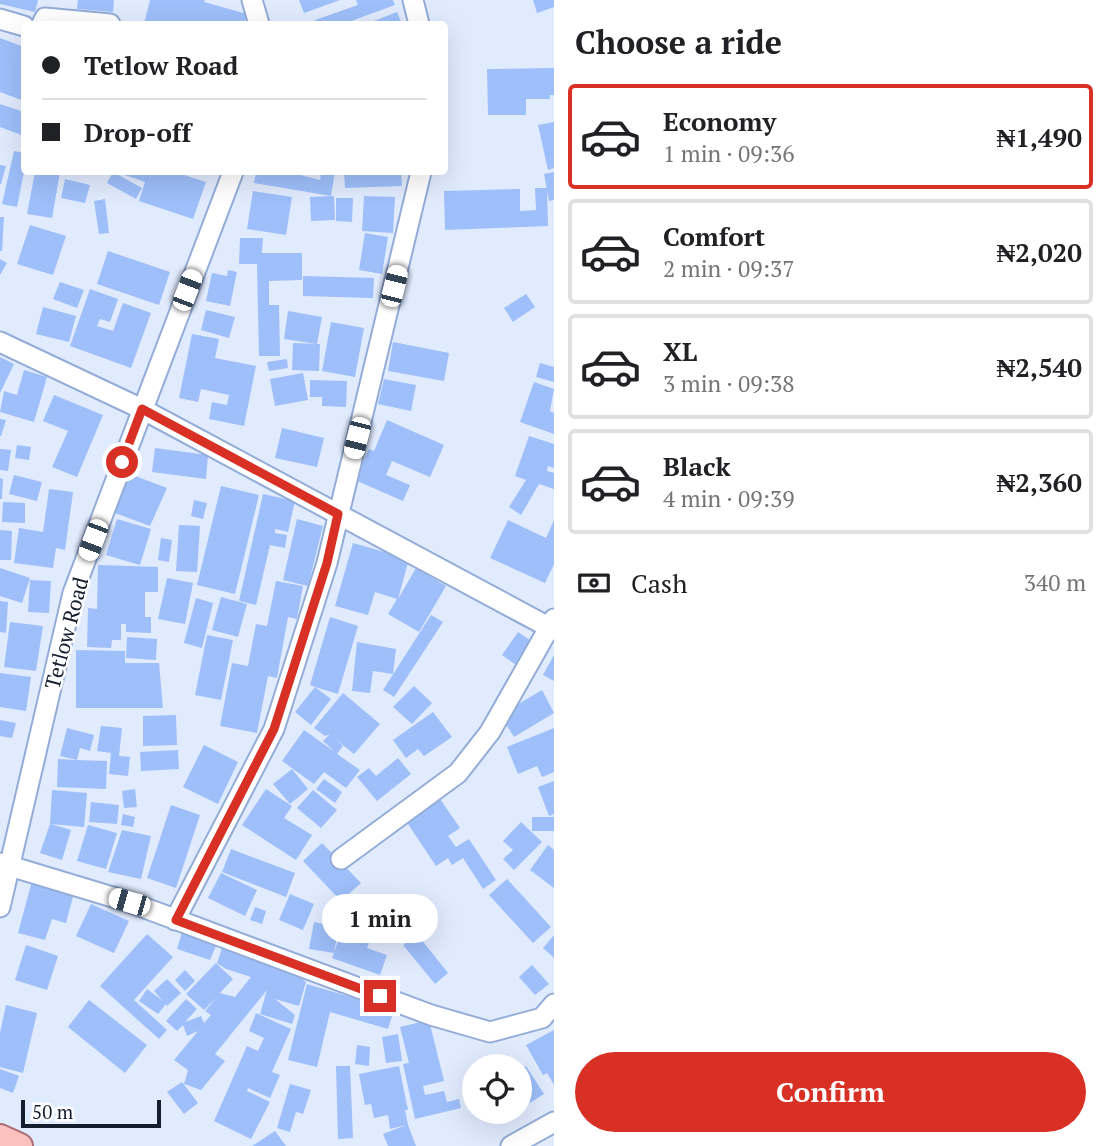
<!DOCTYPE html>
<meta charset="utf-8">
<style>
:root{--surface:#fff;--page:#f6f6f6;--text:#202124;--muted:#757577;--line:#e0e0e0;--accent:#d93025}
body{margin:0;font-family:"PT Serif",serif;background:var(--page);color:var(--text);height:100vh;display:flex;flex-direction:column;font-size:26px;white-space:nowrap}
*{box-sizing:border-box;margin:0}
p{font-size:23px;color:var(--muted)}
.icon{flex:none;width:38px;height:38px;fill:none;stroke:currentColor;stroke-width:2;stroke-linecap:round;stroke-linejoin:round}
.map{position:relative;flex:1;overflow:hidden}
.panel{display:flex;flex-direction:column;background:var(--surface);width:553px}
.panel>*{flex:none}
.top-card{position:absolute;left:21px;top:21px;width:427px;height:154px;border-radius:7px;box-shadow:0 7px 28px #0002;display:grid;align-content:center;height:154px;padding:0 21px;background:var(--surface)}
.fabs{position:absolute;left:462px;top:1054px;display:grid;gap:14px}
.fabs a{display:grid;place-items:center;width:70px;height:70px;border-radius:50%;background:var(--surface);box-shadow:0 7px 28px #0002;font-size:35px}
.scale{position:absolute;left:21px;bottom:18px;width:140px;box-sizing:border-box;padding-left:7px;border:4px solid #151e2f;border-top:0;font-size:19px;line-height:24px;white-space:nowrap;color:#151e2f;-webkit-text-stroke:5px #fff;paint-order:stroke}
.end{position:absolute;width:32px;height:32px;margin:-16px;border:9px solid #d93025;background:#fff;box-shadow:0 0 0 4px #fff}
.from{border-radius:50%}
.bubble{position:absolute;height:49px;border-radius:24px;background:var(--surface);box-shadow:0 7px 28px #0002;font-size:23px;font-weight:600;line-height:49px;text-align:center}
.car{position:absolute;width:21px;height:42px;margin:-21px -10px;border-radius:9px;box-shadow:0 0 5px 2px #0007;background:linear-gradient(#fff 24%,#345 0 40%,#fff 0 76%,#345 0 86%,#fff 0)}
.top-card b{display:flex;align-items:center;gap:24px;height:66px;font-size:26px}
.top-card b+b{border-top:2px solid var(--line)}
.top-card i{width:18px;height:18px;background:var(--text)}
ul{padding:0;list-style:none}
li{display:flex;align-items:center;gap:21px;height:105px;margin:0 14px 10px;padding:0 7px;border:4px solid var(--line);border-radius:7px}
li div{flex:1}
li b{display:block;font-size:26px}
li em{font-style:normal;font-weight:600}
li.current{border-color:var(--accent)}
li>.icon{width:63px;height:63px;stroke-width:1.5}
h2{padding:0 21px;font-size:32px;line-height:84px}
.pay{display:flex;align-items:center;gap:18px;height:77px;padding:0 21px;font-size:26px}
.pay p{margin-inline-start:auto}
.button{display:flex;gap:14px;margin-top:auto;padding:14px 21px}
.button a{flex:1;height:80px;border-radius:42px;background:var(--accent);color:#fff;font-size:28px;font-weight:600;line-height:80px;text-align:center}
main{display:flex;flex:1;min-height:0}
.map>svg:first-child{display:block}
.building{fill:#9ebffa}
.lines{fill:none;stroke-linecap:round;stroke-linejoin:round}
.minor-casing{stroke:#93acd8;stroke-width:23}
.major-casing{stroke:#a96d71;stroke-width:28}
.minor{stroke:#fff;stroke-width:19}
.major{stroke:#fbc1bf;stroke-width:24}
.route{stroke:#d93025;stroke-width:9}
.labels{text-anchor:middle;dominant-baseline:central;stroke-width:5;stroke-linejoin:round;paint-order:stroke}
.street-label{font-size:21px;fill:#151e2f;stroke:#fff}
</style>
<main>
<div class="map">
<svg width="554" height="1146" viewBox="0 0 554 1146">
<rect width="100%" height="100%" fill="#e1ebfe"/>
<path class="building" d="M0 0H38L35 12 0 4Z
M78 0H114L113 12 77 9Z
M150 0H205L204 2 247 14 244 24H144Z
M299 0H340L304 13Z
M356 0H393L395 5 343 24H317L315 20 358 5Z
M533 0H554V7L537 13Z
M397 12 402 24H375L374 21Z
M0 38 24 47V101L0 92Z
M554 68V95H550V99H526V115H488L487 69Z
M0 104 24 112V136L0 127Z
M554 122V168L548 170 538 125Z
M14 151 24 153V172L17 207 2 204Z
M0 165 6 166 1 184H0Z
M35 172H60L52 218 27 214Z
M113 172 142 188 136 199 107 183Z
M116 172H175L206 182 193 219 139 201 145 182Z
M256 172H289L320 180 321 172H335L331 196 254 183Z
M344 172H401L402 186 345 188Z
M554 172V200L549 201 544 174Z
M65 179 90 185 85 203 61 198Z
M535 188H547L548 226 445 230 444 191 520 189V211L536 210Z
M253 191 292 197 286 235 247 229Z
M334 196 335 220 311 221 310 197Z
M364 196 395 197 393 233 362 231Z
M336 198H353L352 222 336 221Z
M105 199 109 233 99 234 94 201Z
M0 217H4L2 251H0Z
M30 225 66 236 53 275 17 264Z
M365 233 388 237 382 274 359 270Z
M240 238H263L262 253H302V280L269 281V305H279L280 356H259L257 264H239Z
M108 251 170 272 159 305 97 284Z
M0 259 7 263 0 275Z
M228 270 237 272 230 306 206 301 212 273 227 276Z
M303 276 374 278 373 298 303 296Z
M60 282 84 290 77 308 53 299Z
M90 289 118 299 110 322 100 319 97 326 113 331 123 303 151 313 131 368 70 346Z
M526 294 535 307 513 322 504 308Z
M43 307 76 316 69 342 36 334Z
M206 310 235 317 229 338 201 330Z
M288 311 322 317 317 344 284 339Z
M331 322 364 328 355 377 322 371Z
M192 334 219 339 215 358 256 366 244 426 209 419 212 402 227 405 229 395 201 389 198 402 179 398Z
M393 342 449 353 444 381 388 371Z
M293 343 320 344 319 371 292 370Z
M0 357 14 364 0 393Z
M287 359 288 368 269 371 267 362Z
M540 363 554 367V382L536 377Z
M24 370 47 377 34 422 0 412 4 391 17 395Z
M303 373 308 400 275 406 270 379Z
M384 379 416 385 411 411 378 404Z
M310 380 347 381 346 407 322 406V397H310Z
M534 382 554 389 550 411 554 413V434L520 422Z
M54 395 103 415 77 477 52 467 68 431 43 421Z
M0 419 6 420 1 436H0Z
M387 420 444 445 430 477 392 461 386 475 410 485 403 501 355 480 369 449 374 451Z
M282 428 324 438 317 467 275 458Z
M529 436 554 444V468L548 466 547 471 554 473V489L539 484 521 515 509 507 526 480 515 476Z
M17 445 31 447 29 460 15 458Z
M155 448 208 455 206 479 152 472Z
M0 449 11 450 8 471 0 470Z
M130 474 167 488 150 526 115 513Z
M14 475 42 482 37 501 9 494Z
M0 478 3 479 2 499H0Z
M221 486 259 495 235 594 197 585Z
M49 489 73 492 65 550 56 548 53 568 14 563 19 528 43 532Z
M263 494 295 501 288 532 275 529V533L287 535 285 548 270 545 256 605 239 601Z
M194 500 207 503 203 519 191 516Z
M3 502 25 503V523L2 522Z
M117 519 151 529 140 565 106 555Z
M297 519 323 526 308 586 283 580Z
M508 520 546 538 554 520V564L545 583 490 558Z
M179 525 200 526 197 572 176 571Z
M0 530 12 531 11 560H0Z
M161 538 172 540 169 562 158 560Z
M353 543 409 559 398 599 416 568 446 586 419 632 388 614 397 599 375 592 368 615 335 606Z
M98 565 158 567V592H145V617H151V633L126 632V624H121V640H112L111 648 87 647 88 608 97 609Z
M0 568 30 578 22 603 0 596Z
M167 578 193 583 185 624 158 619Z
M30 580 51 581 49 613 28 612Z
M276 581 303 586 297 619 288 617 277 678 268 676 257 733 220 726 232 663 248 666 256 624 267 626Z
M221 597 247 604 238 637 212 630Z
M196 598 213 603 202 648 184 643Z
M0 601 8 602 6 633 0 632Z
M431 615 443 622 394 697 383 690Z
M330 617 358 626 338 694 315 687 331 699 311 725 295 712 315 687 310 685Z
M10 622 43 626 36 671 4 667Z
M518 632 540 647 524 671 502 655Z
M207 635 233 640 221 700 195 695Z
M127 637 157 639 156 660 126 658Z
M357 642 396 649 393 674 373 671 370 693 352 691Z
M76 650 125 651V663H159L163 708H76Z
M554 655V681L543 675Z
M0 673 31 677 26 711 0 707Z
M414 686 432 703 412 724 393 707Z
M542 690 554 713 514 737 500 715Z
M343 693 380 724 354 754 334 738 343 746 337 754 360 770 346 788 324 772 314 784 282 761 304 730 335 752 323 741 330 734 325 736 314 728Z
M433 712 452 737 424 756 418 749 406 758 393 740Z
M176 715 177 745 143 746V716Z
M0 720 16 723 12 738 0 736Z
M101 726 122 728 119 756 130 757 128 776 109 774 111 753 97 751Z
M67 728 94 735 90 751 80 748 77 760 107 761 106 789 57 787 58 759 77 760 60 756Z
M554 728V772L542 777 537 766 518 774 507 747Z
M204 745 238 762 218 804 183 787Z
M178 750 179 769 141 771 140 752Z
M398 758 411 774 377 801 357 777 369 768 376 776Z
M292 769 308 789 290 804 273 784Z
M324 779 342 792 335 803 316 789Z
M554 781V814L549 816 538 787Z
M135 789 137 807 124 808 122 791Z
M266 789 292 806 284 818 312 835 296 860 242 825Z
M52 790 87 793 84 827 51 824 71 830 62 860 40 853 50 824Z
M313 790 337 810 321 828 297 808Z
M440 799 460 828 448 836 456 847 469 839 496 880 483 889 463 858 452 865 448 858 436 866 406 821Z
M91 802 119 805 117 824 89 822Z
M171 805 200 815 176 888 147 878Z
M123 814 135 817 133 827 121 825Z
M532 817H554V831H532Z
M521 822 542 842 514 870 503 859 513 850 503 841Z
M88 825 117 833 106 869 77 861Z
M122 830 151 836 141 879 108 872Z
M322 843 361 883 341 901 303 861Z
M548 845 554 850V888L530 870Z
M231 849 295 873 286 897 222 872Z
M221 873 257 890 245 916 208 898Z
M507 879 551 927 533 943 489 895Z
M32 881 74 893 66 923 52 919 45 940 18 933Z
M290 894 314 904 303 930 279 920Z
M91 904 129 921 114 953 76 936Z
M255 907 266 911 262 924 250 920Z
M346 919 374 929 367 948 387 955 380 975 332 958 334 953 309 949 314 922 339 927 334 952Z
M183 929 218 941 210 960 177 949Z
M147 934 173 957 134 1000 167 1030 159 1039 100 986Z
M417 934 448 973 435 984 403 945Z
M554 935V958L543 948Z
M224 942 287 967 306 982 299 1006 275 999 295 1015 292 1024 260 1014 267 990 215 1054 225 1061 201 1090 184 1084 188 1070 174 1060 198 1031 187 1036 183 1025 177 1031 166 1021 186 999 197 1009 185 1022 201 1016 204 1023 211 1015 205 1011 217 997 204 1010 186 994 216 963 233 979 220 993 235 997 251 977 226 969 217 963Z
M26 945 58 956 47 990 15 980Z
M532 965 549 984 535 995 519 977Z
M185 970 195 981 185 991 175 980Z
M167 979 181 993 167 1006 166 1004 158 1014 139 1001 147 989 163 1001 154 991Z
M307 984 394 1010 388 1029 330 1012 317 1067 288 1060Z
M89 1000 147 1045 125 1073 68 1027Z
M6 1005 37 1013 23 1073 0 1067V1033Z
M256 1013 291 1029 272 1072 280 1075 270 1098 248 1088 247 1091 270 1102 251 1139 214 1121 247 1046 258 1051 264 1038 249 1031Z
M429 1020 444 1081 423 1086 425 1095 444 1091 447 1102 459 1099 461 1108 415 1119 403 1064 409 1063 400 1027Z
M554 1030V1085L547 1073 543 1075 526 1045Z
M398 1034 402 1061 386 1063 382 1037Z
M357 1045 370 1047 369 1066 355 1064Z
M336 1066H350L353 1138 338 1139Z
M399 1066 408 1110H405L408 1125 416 1146H388L383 1134 406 1125 390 1129 388 1115 374 1118 371 1104 365 1105 359 1074Z
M526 1066 544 1094 520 1109V1070Z
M0 1069 19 1076 13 1093 0 1088Z
M182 1082 198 1103 184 1114 167 1092Z
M290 1084 311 1090 303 1114 296 1112 290 1132 277 1128Z
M275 1131 286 1146H252Z"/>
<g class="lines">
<defs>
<path id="minor" d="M252 0 259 24
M413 0 419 24
M0 19 24 26
M42 24 45 18 110 24
M0 342 142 409 554 630
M341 859 458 773 490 732 554 619
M0 863 129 902 431 1015 490 1032 542 1018 554 1004
M0 907 73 593 233 172
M175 920 274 729 327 563 421 172
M511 1146 554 1122"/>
<path id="major" d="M0 1137 20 1146"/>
</defs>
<use href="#minor" class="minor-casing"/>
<use href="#major" class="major-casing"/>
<use href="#minor" class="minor"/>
<use href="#major" class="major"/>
</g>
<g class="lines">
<path class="route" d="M122 462 142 409 338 514 327 563 274 729 176 920 380 996"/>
</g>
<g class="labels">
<g class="street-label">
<text transform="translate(66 633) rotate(-75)">Tetlow Road</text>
</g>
</g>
</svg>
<div class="fabs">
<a><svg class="icon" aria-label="locate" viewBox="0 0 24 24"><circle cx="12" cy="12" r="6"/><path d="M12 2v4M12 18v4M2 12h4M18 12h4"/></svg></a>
</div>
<div class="scale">50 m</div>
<i class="end from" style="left:122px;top:462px"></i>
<i class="end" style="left:380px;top:996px"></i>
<div class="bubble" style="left:322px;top:894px;width:116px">1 min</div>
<i class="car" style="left:394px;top:286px;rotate:14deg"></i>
<i class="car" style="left:187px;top:290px;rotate:21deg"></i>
<i class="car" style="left:357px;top:438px;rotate:194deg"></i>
<i class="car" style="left:93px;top:540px;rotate:201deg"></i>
<i class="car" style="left:129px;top:902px;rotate:286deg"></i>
<div class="top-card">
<b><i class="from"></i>Tetlow Road</b>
<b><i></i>Drop-off</b>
</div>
</div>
<section class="panel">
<h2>Choose a ride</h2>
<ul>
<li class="current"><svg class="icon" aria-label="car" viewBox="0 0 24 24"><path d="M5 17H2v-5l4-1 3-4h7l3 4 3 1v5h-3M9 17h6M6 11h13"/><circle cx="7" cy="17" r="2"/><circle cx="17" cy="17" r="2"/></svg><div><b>Economy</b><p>1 min · 09:36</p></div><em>₦1,490</em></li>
<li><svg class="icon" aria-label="car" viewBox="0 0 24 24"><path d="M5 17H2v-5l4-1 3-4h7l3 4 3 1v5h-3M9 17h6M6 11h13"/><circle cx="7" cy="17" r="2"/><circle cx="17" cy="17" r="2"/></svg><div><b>Comfort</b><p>2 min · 09:37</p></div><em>₦2,020</em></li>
<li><svg class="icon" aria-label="car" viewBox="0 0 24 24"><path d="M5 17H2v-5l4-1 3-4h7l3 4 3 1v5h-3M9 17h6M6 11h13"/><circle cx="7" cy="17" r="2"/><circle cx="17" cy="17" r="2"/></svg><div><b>XL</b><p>3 min · 09:38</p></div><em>₦2,540</em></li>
<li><svg class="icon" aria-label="car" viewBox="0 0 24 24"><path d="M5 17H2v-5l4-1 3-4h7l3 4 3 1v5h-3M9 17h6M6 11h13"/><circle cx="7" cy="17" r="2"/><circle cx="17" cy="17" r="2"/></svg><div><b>Black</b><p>4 min · 09:39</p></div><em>₦2,360</em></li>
</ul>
<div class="pay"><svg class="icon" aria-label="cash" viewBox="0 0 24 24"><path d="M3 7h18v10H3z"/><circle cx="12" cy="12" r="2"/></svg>Cash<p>340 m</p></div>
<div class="button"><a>Confirm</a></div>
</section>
</main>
